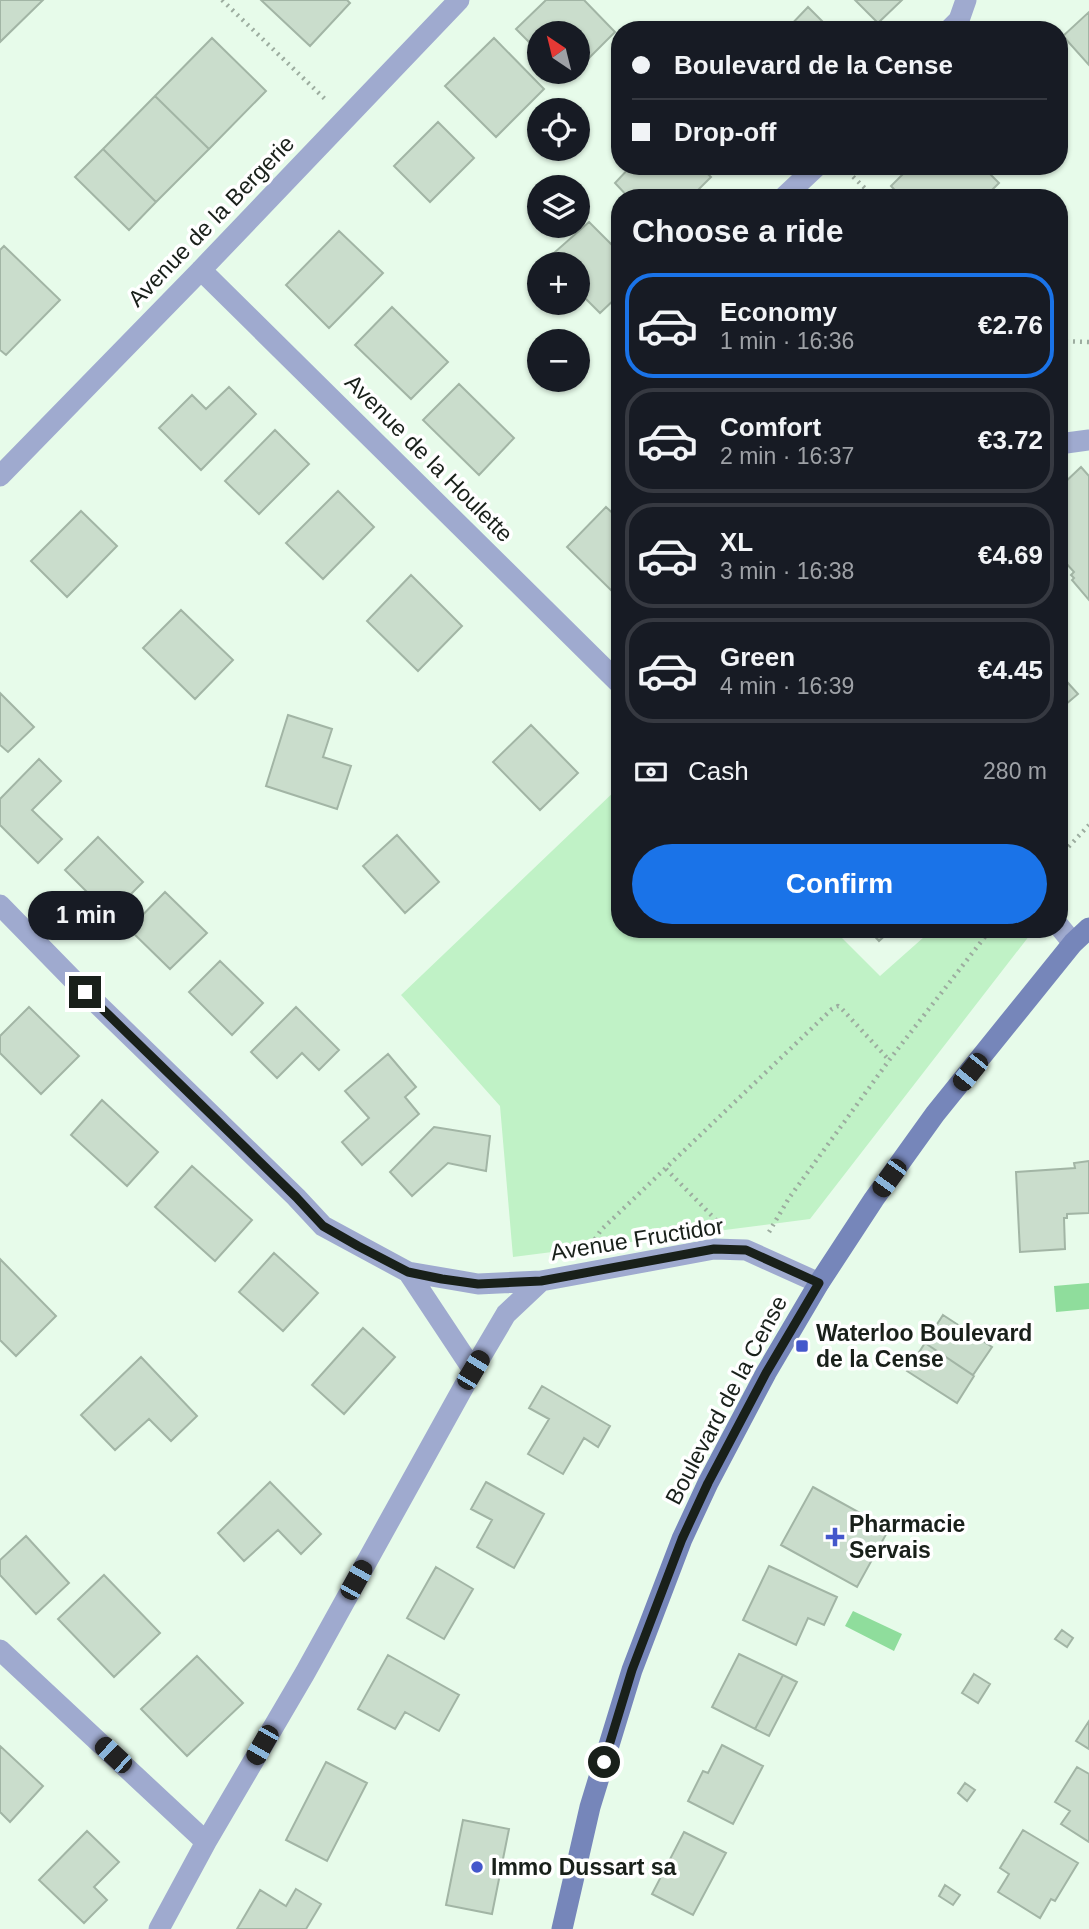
<!DOCTYPE html>
<meta charset="utf-8">
<style>
:root{--surface:#171b24;--page:#242831;--text:#f1f3f6;--muted:#9ea1a6;--line:#363941;--accent:#1a73e8}
body{margin:0;font-family:Helvetica,sans-serif;background:var(--page);color:var(--text);height:100vh;display:flex;flex-direction:column;font-size:26px;white-space:nowrap}
*{box-sizing:border-box;margin:0}
p{font-size:23px;color:var(--muted)}
.icon{flex:none;width:38px;height:38px;fill:none;stroke:currentColor;stroke-width:2;stroke-linecap:round;stroke-linejoin:round}
.map{position:relative;flex:1;overflow:hidden}
.details{position:absolute;left:611px;top:189px;width:457px;height:749px;display:flex;flex-direction:column;background:var(--surface);border-radius:28px;box-shadow:0 2px 5px #0004}
.details>*{flex:none}
.guide{position:absolute;left:611px;top:21px;width:457px;height:154px;border-radius:28px;box-shadow:0 2px 5px #0004;display:grid;align-content:center;height:154px;padding:0 21px;background:var(--surface)}
.needle{width:46px;rotate:325deg}
.tools{position:absolute;left:527px;top:21px;display:grid;gap:14px}
.tools a{display:grid;place-items:center;width:63px;height:63px;border-radius:50%;background:var(--surface);box-shadow:0 2px 5px #0004;font-size:35px}
.end{position:absolute;width:32px;height:32px;margin:-16px;border:9px solid #19201a;background:#fff;box-shadow:0 0 0 4px #fff}
.from{border-radius:50%}
.bubble{position:absolute;height:49px;border-radius:24px;background:var(--surface);box-shadow:0 2px 5px #0004;font-size:23px;font-weight:800;line-height:49px;text-align:center}
.car{position:absolute;width:21px;height:42px;margin:-21px -10px;border-radius:9px;box-shadow:0 0 5px 2px #0007;background:linear-gradient(#222 24%,#8ab4d8 0 40%,#222 0 76%,#8ab4d8 0 86%,#222 0)}
.guide b{display:flex;align-items:center;gap:24px;height:66px;font-size:26px}
.guide b+b{border-top:2px solid var(--line)}
.guide i{width:18px;height:18px;background:var(--text)}
ul{padding:0;list-style:none}
li{display:flex;align-items:center;gap:21px;height:105px;margin:0 14px 10px;padding:0 7px;border:4px solid var(--line);border-radius:28px}
li div{flex:1}
li b{display:block;font-size:26px}
li em{font-style:normal;font-weight:800}
li.on{border-color:var(--accent)}
li>.icon{width:63px;height:63px;stroke-width:1.5}
h2{padding:0 21px;font-size:32px;line-height:84px}
.pay{display:flex;align-items:center;gap:18px;height:77px;padding:0 21px;font-size:26px}
.pay p{margin-inline-start:auto}
.primary-button{display:flex;gap:14px;margin-top:auto;padding:14px 21px}
.primary-button a{flex:1;height:80px;border-radius:42px;background:var(--accent);color:#fff;font-size:28px;font-weight:800;line-height:80px;text-align:center}
.map>svg:first-child{display:block}
.green{fill:#c0f2c6}
.water{fill:#8fdd9c}
.building{fill:#caddcc;stroke:#a2b5a5;stroke-width:2}
.lines{fill:none;stroke-linecap:round;stroke-linejoin:round}
.path{stroke:#9cac9f;stroke-width:4.5;stroke-dasharray:2 5;stroke-linecap:butt}
.street{stroke:#9faacf;stroke-width:21}
.secondary{stroke:#7686ba;stroke-width:21}
.route{stroke:#19201a;stroke-width:9}
.poi-dot{fill:#4457cb;stroke:#fff;stroke-width:2.5}
.labels{text-anchor:middle;dominant-baseline:central;stroke-width:7;stroke-linejoin:round;paint-order:stroke}
.street-label{font-size:23px;fill:#19201a;stroke:#fff}
.poi-label{font-size:23px;font-weight:bold;fill:#19201a;stroke:#fff;text-anchor:start}
</style>
<div class="map">
<svg width="1089" height="1929" viewBox="0 0 1089 1929">
<rect width="100%" height="100%" fill="#e7fbea"/>
<path class="green" d="M619 787 620 929H833L880 976 933 929H1031L1033 931 810 1219 513 1257 500 1106 401 995Z"/>
<path class="water" d="M1089 1283V1309L1056 1312 1054 1286Z
M853 1611 902 1634 894 1651 845 1626Z"/>
<path class="building" d="M0 0H43L0 42Z
M261 0H347L350 3 310 46Z
M546 0H584L615 32 578 69V33H539V52L516 29Z
M855 0H902L878 23Z
M808 7 831 30H786Z
M1089 12V65L1063 36Z
M212 38 266 91 209 149 155 96Z
M494 38 544 89 496 137 445 86Z
M155 96 209 149 156 202 103 149Z
M438 122 474 158 430 202 394 166Z
M103 149 156 202 129 230 75 177Z
M631 166H699L711 177 690 198H629L615 183Z
M911 166H982L999 183 984 198H902L891 186Z
M589 222 620 253V294L600 313 578 291V264H551L546 260Z
M339 231 383 273 329 328 286 285Z
M4 246 60 300 6 355 0 350V250Z
M392 307 448 362 411 399 355 345Z
M459 384 514 438 479 475 423 420Z
M229 387 256 414 201 470 159 428 192 395 206 409Z
M275 430 309 464 259 514 225 481Z
M1081 467 1089 476V600L1072 580 1074 578 1071 575 1074 572 1066 563 1062 566 1059 562V488Z
M338 491 374 527 323 579 286 543Z
M606 507 620 520V594L617 596 567 547Z
M81 511 117 546 67 597 31 561Z
M411 575 462 626 418 671 367 621Z
M181 610 233 660 195 699 143 648Z
M1059 673 1078 694 1059 710Z
M0 693 34 727 8 752 0 745Z
M288 715 332 729 323 757 351 766 337 809 266 786Z
M531 725 578 773 540 810 493 762Z
M39 759 61 781 32 810 62 839 38 863 0 825V799Z
M397 835 439 882 405 913 363 866Z
M98 837 143 882 110 915 65 870Z
M165 892 207 933 170 969 129 929Z
M868 929H892L879 941Z
M220 961 263 1003 232 1035 189 992Z
M29 1007 79 1056 41 1094 0 1053V1036Z
M296 1007 339 1050 319 1070 302 1053 277 1078 251 1052Z
M388 1054 416 1087 405 1097 419 1114 362 1165 342 1142 369 1118 345 1091Z
M102 1100 158 1152 127 1186 71 1135Z
M434 1127 490 1136 486 1171 448 1163 412 1196 390 1172Z
M1089 1161V1213L1067 1214V1218H1064L1065 1249 1020 1252 1016 1172 1075 1168 1074 1163Z
M192 1166 252 1220 215 1261 155 1207Z
M274 1253 318 1293 283 1331 239 1292Z
M0 1259 56 1316 16 1356 0 1340Z
M943 1315 992 1347 973 1375 925 1343Z
M363 1328 395 1357 344 1414 312 1385Z
M925 1343 974 1376 957 1403 907 1371Z
M141 1357 197 1416 171 1441 149 1419 115 1450 81 1415Z
M542 1386 610 1426 598 1447 584 1438 563 1474 528 1454 549 1419 529 1408Z
M270 1482 321 1534 301 1554 278 1530 244 1561 218 1533Z
M486 1482 544 1514 514 1568 477 1547 492 1520 471 1509Z
M813 1487 889 1529 857 1587 781 1545Z
M26 1536 69 1583 36 1614 0 1575V1560Z
M769 1566 837 1597 824 1625 808 1618 796 1645 743 1620Z
M436 1567 473 1589 444 1639 407 1618Z
M104 1575 160 1633 114 1677 58 1619Z
M1062 1630 1073 1638 1067 1647 1055 1639Z
M739 1654 783 1675 755 1729 712 1707Z
M388 1655 459 1695 439 1731 405 1712 395 1729 358 1709Z
M197 1656 243 1703 187 1756 141 1709Z
M974 1674 990 1684 978 1703 962 1693Z
M783 1675 797 1682 769 1736 755 1729Z
M1089 1721V1749L1076 1741Z
M722 1745 763 1766 733 1824 688 1801 703 1771 708 1773Z
M0 1746 43 1786 10 1822 0 1812Z
M326 1762 367 1783 327 1861 286 1840Z
M1077 1767 1089 1774V1842L1061 1824 1070 1811 1055 1802Z
M965 1783 975 1790 967 1801 958 1793Z
M463 1820 509 1829 492 1914 446 1905Z
M1023 1830 1078 1863 1055 1901 1051 1899 1040 1918 998 1892 1009 1874 1000 1868Z
M87 1831 119 1862 94 1887 107 1900 84 1923 39 1880Z
M684 1832 726 1853 693 1915 652 1894Z
M945 1885 960 1895 953 1905 939 1896Z
M296 1889 321 1904 306 1929H237L260 1890 286 1906Z"/>
<g class="lines">
<path class="path" d="M222 0 327 101
M843 167 875 198
M1059 341 1089 342
M1059 857 1089 825
M666 1169 719 1223
M769 1232 789 1198 890 1059 991 929
M591 1245 601 1230 832 1009 838 1006 842 1009 890 1061"/>
<path class="street" d="M949 30 959 20 966 0
M783 198 817 166
M201 270 620 684
M1059 444 1089 440
M0 476 201 270 459 0
M0 905 85 992 296 1197 323 1226 408 1272 473 1370
M1059 926 1073 943
M408 1272 478 1284 541 1281 714 1249 746 1250 819 1283
M0 1650 206 1842
M159 1929 206 1842 305 1673 473 1370 506 1314 541 1281"/>
<path class="secondary" d="M562 1929 590 1807 632 1670 682 1539 708 1483 766 1373 819 1283 874 1199 935 1114 1073 943 1089 928"/>
</g>
<g class="lines">
<path class="route" d="M85 992 296 1197 323 1226 358 1246 408 1272 442 1279 478 1284 541 1281 714 1249 746 1250 819 1283 766 1373 708 1483 682 1539 632 1670 604 1762"/>
</g>
<g class="poi-dot">
<rect x="795" y="1339" width="14" height="14" rx="3.5"/>
<path d="M831.5 1526.5h7v7h7v7h-7v7h-7v-7h-7v-7h7z"/>
<circle cx="477" cy="1867" r="7"/>
</g>
<g class="labels">
<g class="street-label">
<text transform="translate(211 221) rotate(-46)">Avenue de la Bergerie</text>
<text transform="translate(429 458) rotate(45)">Avenue de la Houlette</text>
<text transform="translate(637 1239) rotate(-9)">Avenue Fructidor</text>
<text transform="translate(726 1400) rotate(-62)">Boulevard de la Cense</text>
</g>
<g class="poi-label">
<text x="816" y="1333">Waterloo Boulevard<tspan x="816" dy="26">de la Cense</tspan></text>
<text x="849" y="1524">Pharmacie<tspan x="849" dy="26">Servais</tspan></text>
<text x="491" y="1867">Immo Dussart sa</text>
</g>
</g>
</svg>
<div class="tools">
<a><svg class="needle" viewBox="-14 -14 28 28"><path d="M0-13l5 13h-10z" fill="#e53935"/><path d="M0 13l5-13h-10z" fill="#9ea1a6"/></svg></a>
<a><svg class="icon" aria-label="locate" viewBox="0 0 24 24"><circle cx="12" cy="12" r="6"/><path d="M12 2v4M12 18v4M2 12h4M18 12h4"/></svg></a>
<a><svg class="icon" aria-label="layers" viewBox="0 0 24 24"><path d="M12 4l9 5-9 5-9-5zM3 14l9 5 9-5"/></svg></a>
<a>+</a>
<a>−</a>
</div>
<i class="end from" style="left:604px;top:1762px"></i>
<i class="end" style="left:85px;top:992px"></i>
<div class="bubble" style="left:28px;top:891px;width:116px">1 min</div>
<i class="car" style="left:970px;top:1072px;rotate:219deg"></i>
<i class="car" style="left:889px;top:1178px;rotate:216deg"></i>
<i class="car" style="left:473px;top:1370px;rotate:31deg"></i>
<i class="car" style="left:356px;top:1580px;rotate:29deg"></i>
<i class="car" style="left:262px;top:1745px;rotate:210deg"></i>
<i class="car" style="left:113px;top:1755px;rotate:313deg"></i>
<div class="guide">
<b><i class="from"></i>Boulevard de la Cense</b>
<b><i></i>Drop-off</b>
</div>
<section class="details">
<h2>Choose a ride</h2>
<ul>
<li class="on"><svg class="icon" aria-label="car" viewBox="0 0 24 24"><path d="M5 17H2v-5l4-1 3-4h7l3 4 3 1v5h-3M9 17h6M6 11h13"/><circle cx="7" cy="17" r="2"/><circle cx="17" cy="17" r="2"/></svg><div><b>Economy</b><p>1 min · 16:36</p></div><em>€2.76</em></li>
<li><svg class="icon" aria-label="car" viewBox="0 0 24 24"><path d="M5 17H2v-5l4-1 3-4h7l3 4 3 1v5h-3M9 17h6M6 11h13"/><circle cx="7" cy="17" r="2"/><circle cx="17" cy="17" r="2"/></svg><div><b>Comfort</b><p>2 min · 16:37</p></div><em>€3.72</em></li>
<li><svg class="icon" aria-label="car" viewBox="0 0 24 24"><path d="M5 17H2v-5l4-1 3-4h7l3 4 3 1v5h-3M9 17h6M6 11h13"/><circle cx="7" cy="17" r="2"/><circle cx="17" cy="17" r="2"/></svg><div><b>XL</b><p>3 min · 16:38</p></div><em>€4.69</em></li>
<li><svg class="icon" aria-label="car" viewBox="0 0 24 24"><path d="M5 17H2v-5l4-1 3-4h7l3 4 3 1v5h-3M9 17h6M6 11h13"/><circle cx="7" cy="17" r="2"/><circle cx="17" cy="17" r="2"/></svg><div><b>Green</b><p>4 min · 16:39</p></div><em>€4.45</em></li>
</ul>
<div class="pay"><svg class="icon" aria-label="cash" viewBox="0 0 24 24"><path d="M3 7h18v10H3z"/><circle cx="12" cy="12" r="2"/></svg>Cash<p>280 m</p></div>
<div class="primary-button"><a>Confirm</a></div>
</section>
</div>
